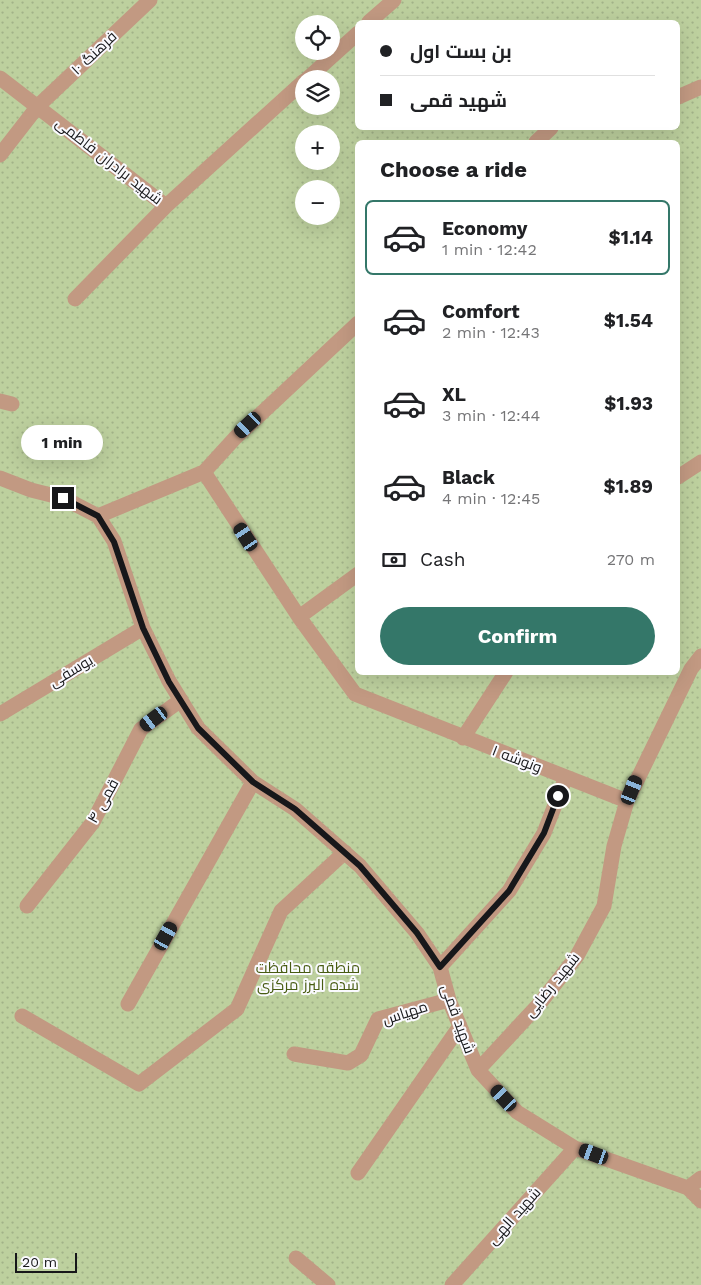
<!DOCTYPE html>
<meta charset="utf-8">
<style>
:root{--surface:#fff;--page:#f6f6f6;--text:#202124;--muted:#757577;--line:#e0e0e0;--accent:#347769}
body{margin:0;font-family:"Work Sans",Cairo,sans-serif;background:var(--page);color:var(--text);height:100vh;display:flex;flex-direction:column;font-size:19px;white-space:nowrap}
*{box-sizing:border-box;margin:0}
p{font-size:16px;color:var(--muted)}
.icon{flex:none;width:28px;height:28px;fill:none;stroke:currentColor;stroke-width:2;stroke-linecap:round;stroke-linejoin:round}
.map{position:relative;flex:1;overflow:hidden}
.side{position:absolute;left:355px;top:140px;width:325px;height:535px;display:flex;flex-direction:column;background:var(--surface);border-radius:8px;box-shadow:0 5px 20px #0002}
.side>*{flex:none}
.top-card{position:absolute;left:355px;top:20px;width:325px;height:110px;border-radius:8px;box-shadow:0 5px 20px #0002;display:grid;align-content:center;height:110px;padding:0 25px;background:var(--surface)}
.buttons{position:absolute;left:295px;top:15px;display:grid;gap:10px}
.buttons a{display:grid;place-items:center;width:45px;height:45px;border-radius:50%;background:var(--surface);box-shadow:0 5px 20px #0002;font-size:25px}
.scale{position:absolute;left:15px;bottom:12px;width:62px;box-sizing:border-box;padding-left:5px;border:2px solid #17171a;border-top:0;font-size:14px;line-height:18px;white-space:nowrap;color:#17171a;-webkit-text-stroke:4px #fafafe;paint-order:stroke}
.end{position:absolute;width:22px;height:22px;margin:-11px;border:6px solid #17171a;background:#fff;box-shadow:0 0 0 2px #fff}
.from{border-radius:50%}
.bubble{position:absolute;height:35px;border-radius:18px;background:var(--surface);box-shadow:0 5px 20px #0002;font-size:16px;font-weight:700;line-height:35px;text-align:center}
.car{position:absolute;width:15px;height:30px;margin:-15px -8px;border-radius:6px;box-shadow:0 0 4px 1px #0007;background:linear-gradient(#222 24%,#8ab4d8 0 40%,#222 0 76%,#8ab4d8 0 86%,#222 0)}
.top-card b{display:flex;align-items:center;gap:18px;height:48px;font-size:19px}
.top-card b+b{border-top:1px solid var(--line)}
.top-card i{width:12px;height:12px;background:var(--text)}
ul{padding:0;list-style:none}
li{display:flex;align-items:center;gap:15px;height:75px;margin:0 10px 8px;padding:0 15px;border:2px solid transparent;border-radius:8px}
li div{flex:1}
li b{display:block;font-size:19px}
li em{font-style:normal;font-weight:700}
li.on{border-color:var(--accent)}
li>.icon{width:45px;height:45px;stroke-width:1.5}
h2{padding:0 25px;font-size:22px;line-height:60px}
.pay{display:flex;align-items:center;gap:12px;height:55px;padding:0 25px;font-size:19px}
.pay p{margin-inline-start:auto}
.action{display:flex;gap:10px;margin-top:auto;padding:10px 25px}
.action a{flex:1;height:58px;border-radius:30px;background:var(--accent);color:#fff;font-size:20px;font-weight:700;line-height:58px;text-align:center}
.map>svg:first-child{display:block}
.park{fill:url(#park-dots);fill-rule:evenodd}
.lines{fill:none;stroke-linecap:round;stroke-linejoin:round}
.minor{stroke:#c29982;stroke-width:15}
.route{stroke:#17171a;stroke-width:6}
.labels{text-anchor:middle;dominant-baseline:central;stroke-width:4;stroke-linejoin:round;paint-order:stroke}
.street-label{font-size:15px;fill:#17171a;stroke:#fafafe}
.park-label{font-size:15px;fill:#485c12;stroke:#fafafe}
</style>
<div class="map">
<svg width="701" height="1285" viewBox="0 0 701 1285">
<defs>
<pattern id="park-dots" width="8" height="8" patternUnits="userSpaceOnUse" patternTransform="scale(1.25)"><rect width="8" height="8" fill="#bdd09e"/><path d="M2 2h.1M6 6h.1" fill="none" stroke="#a2b288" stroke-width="1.8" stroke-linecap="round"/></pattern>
</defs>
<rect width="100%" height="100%" fill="#ececf5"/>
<path class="park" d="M0 0H701V1285H0ZM358 22H678V128H358ZM304 24H331V51H304ZM304 79H331V106H304ZM304 134H331V161H304ZM358 142H678V672H358ZM304 189H331V216H304Z"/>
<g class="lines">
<path class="minor" d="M369 22 394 0
M0 78 166 206 304 81
M307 79 358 33
M678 97 701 87
M536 142 551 128
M0 155 38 106 150 0
M75 299 166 206
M0 401 12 404
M204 472 299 617 355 694 627 801
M678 477 701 462
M0 478 31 490 63 498 98 516 114 541 143 628 169 681 198 728 253 782 295 809 360 866 417 933 440 967 449 1000 478 1070 517 1112 575 1148 688 1188 701 1201
M98 516 204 472 235 438 358 323
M299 617 358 574
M0 714 143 628
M463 738 506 672
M27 906 93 822 141 729 181 700
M440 967 509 891 544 833 566 777
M128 1004 253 782
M22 1016 139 1084 237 1009 281 911 345 852
M294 1054 348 1063 361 1055 378 1019 449 1000
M478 1070 541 1002 577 956 604 906 614 846 627 801 691 669 701 656
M358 1173 460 1026
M688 1188 701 1178
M296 1258 328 1285
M452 1285 575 1148"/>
</g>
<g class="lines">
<path class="route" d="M63 498 98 516 114 542 143 628 169 682 198 728 253 782 295 809 360 866 417 933 440 967 509 891 544 833 558 796"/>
</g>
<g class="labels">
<g class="street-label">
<text transform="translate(94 53) rotate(-43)">فرهنگ ۱۰</text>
<text transform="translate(109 161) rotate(38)">شهید برادران فاطمی</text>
<text transform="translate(71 671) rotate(-31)">یوسفی</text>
<text transform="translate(517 759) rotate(21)">ونوشه ۱</text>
<text transform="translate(103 801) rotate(-61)">قمی ۴</text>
<text transform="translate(552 985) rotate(-51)">شهید رضایی</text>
<text transform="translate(405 1013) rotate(-18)">مهیاس</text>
<text transform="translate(458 1019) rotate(70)">شهید قمی</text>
<text transform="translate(514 1216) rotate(-48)">شهید الهی</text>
</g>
<g class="park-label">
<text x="308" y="968">منطقه محافظت<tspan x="308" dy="17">شده البرز مرکزی</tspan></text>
</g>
</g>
</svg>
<div class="buttons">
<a><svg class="icon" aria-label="locate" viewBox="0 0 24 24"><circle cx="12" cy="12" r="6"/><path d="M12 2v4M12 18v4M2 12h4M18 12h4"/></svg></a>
<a><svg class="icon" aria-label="layers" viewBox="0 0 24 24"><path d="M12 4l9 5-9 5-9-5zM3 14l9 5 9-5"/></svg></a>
<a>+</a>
<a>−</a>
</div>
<div class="scale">20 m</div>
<i class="end from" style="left:558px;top:796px"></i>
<i class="end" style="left:63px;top:498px"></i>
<div class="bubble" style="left:21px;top:425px;width:82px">1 min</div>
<i class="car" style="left:248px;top:425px;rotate:227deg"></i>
<i class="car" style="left:246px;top:537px;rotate:327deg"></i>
<i class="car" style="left:154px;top:719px;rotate:233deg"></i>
<i class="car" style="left:632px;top:790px;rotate:22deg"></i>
<i class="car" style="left:166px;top:936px;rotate:29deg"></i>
<i class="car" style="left:504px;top:1098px;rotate:317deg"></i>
<i class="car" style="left:594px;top:1154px;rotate:290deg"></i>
<div class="top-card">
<b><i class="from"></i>بن بست اول</b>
<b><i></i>شهید قمی</b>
</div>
<section class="side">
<h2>Choose a ride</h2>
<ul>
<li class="on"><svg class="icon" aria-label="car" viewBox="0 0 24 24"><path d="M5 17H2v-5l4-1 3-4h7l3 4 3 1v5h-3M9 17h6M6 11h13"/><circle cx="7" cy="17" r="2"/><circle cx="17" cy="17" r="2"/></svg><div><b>Economy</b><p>1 min · 12:42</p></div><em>$1.14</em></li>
<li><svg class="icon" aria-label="car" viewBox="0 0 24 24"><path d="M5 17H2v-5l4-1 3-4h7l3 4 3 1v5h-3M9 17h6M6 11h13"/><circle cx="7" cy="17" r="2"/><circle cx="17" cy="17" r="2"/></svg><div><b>Comfort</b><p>2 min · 12:43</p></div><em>$1.54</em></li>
<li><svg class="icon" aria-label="car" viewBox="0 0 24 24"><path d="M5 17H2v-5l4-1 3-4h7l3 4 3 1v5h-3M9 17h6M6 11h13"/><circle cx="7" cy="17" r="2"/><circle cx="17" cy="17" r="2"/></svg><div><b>XL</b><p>3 min · 12:44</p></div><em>$1.93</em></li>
<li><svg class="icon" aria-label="car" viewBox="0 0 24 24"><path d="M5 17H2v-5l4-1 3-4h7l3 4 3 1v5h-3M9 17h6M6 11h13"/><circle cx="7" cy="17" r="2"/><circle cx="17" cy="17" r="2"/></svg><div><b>Black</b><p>4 min · 12:45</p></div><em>$1.89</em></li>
</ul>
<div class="pay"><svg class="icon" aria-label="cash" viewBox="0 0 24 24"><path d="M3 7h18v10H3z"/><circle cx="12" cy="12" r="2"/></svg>Cash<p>270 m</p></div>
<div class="action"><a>Confirm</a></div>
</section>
</div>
